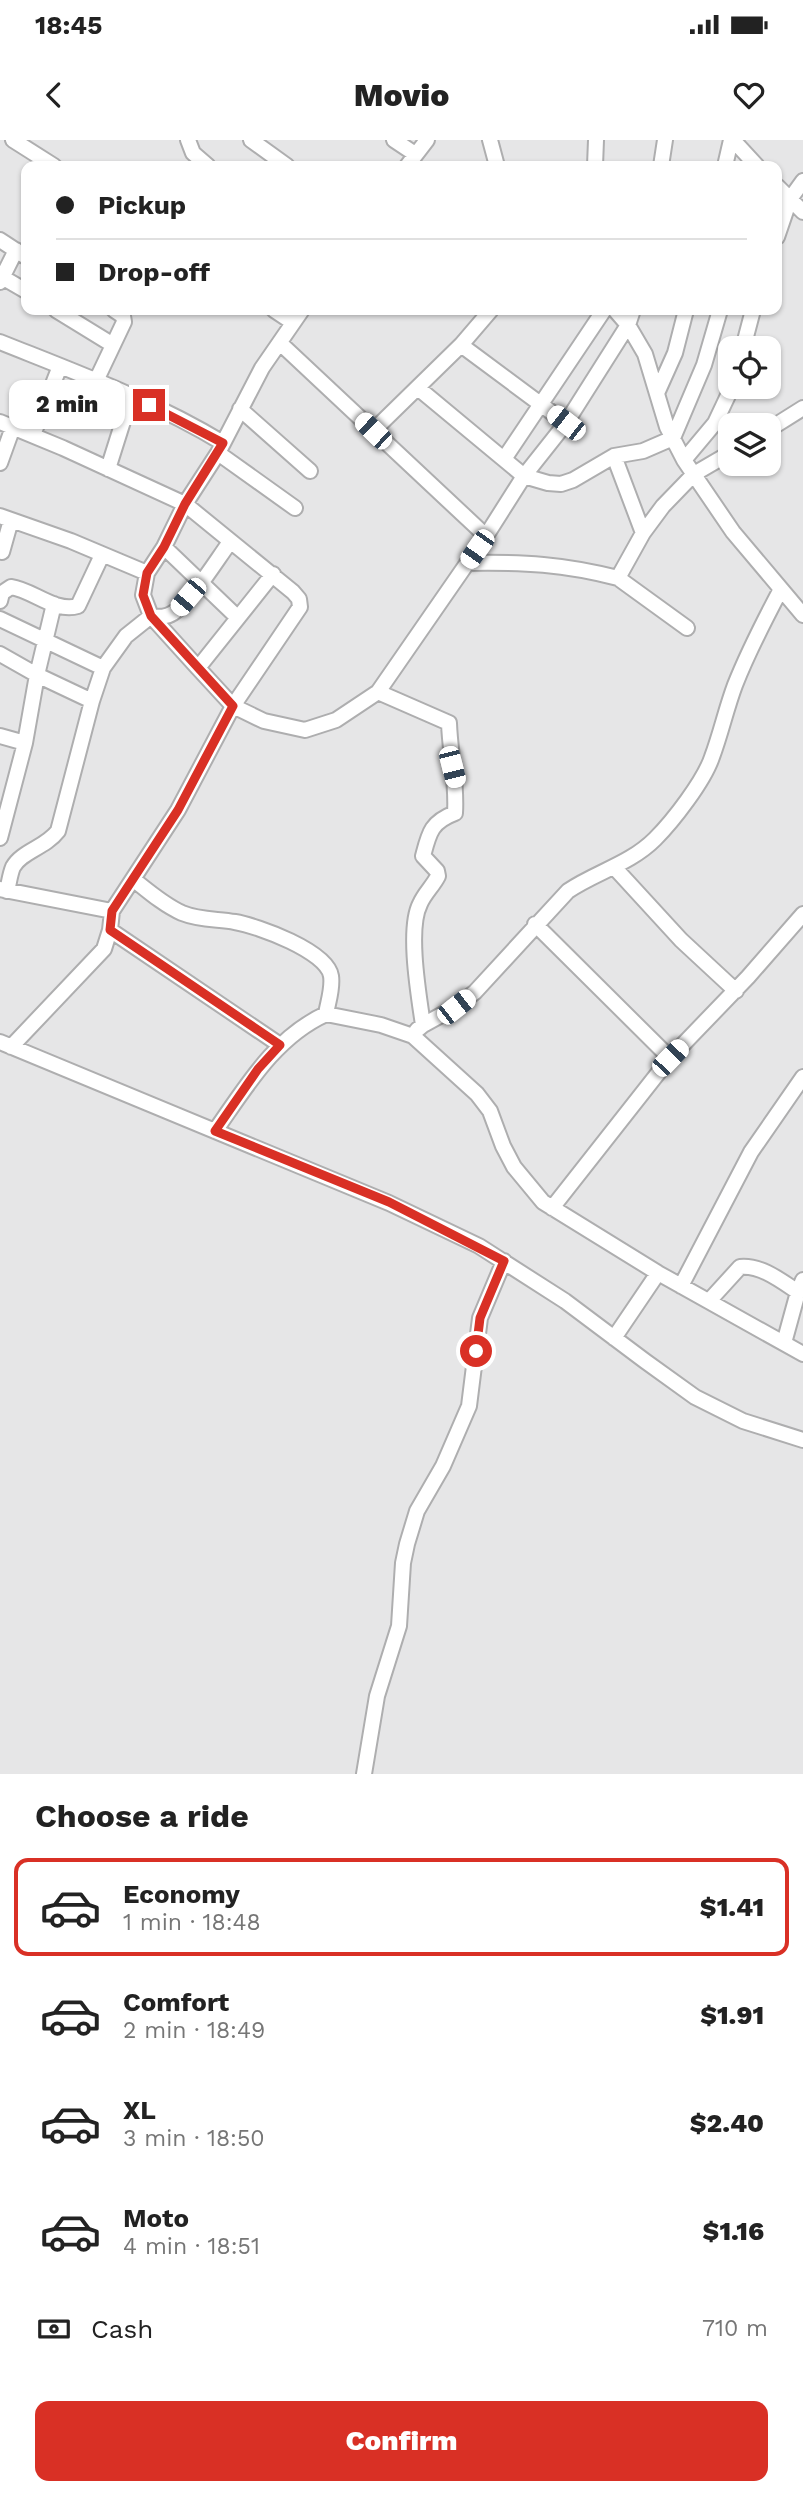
<!DOCTYPE html>
<meta charset="utf-8">
<style>
:root{--surface:#fff;--page:#f6f6f6;--text:#222;--muted:#767676;--line:#e0e0e0;--accent:#d93025}
body{margin:0;font-family:"Work Sans",sans-serif;background:var(--page);color:var(--text);height:100vh;display:flex;flex-direction:column;font-size:26px;white-space:nowrap}
*{box-sizing:border-box;margin:0}
p{font-size:23px;color:var(--muted)}
.icon{flex:none;width:38px;height:38px;fill:none;stroke:currentColor;stroke-width:2;stroke-linecap:round;stroke-linejoin:round}
.map{position:relative;height:1634px;overflow:hidden}
.sheet{display:flex;flex-direction:column;background:var(--surface);flex:1}
.sheet>*{flex:none}
.banner{position:absolute;left:21px;top:21px;width:761px;height:154px;border-radius:14px;box-shadow:0 2px 5px #0004;display:grid;align-content:center;height:154px;padding:0 35px;background:var(--surface)}
.controls{position:absolute;left:718px;top:196px;display:grid;gap:14px}
.controls a{display:grid;place-items:center;width:63px;height:63px;border-radius:14px;background:var(--surface);box-shadow:0 2px 5px #0004;font-size:35px}
.end{position:absolute;width:32px;height:32px;margin:-16px;border:9px solid #d93025;background:#fff;box-shadow:0 0 0 4px #fff}
.from{border-radius:50%}
.bubble{position:absolute;height:49px;border-radius:14px;background:var(--surface);box-shadow:0 2px 5px #0004;font-size:23px;font-weight:800;line-height:49px;text-align:center}
.car{position:absolute;width:21px;height:42px;margin:-21px -10px;border-radius:9px;box-shadow:0 0 5px 2px #0007;background:linear-gradient(#fff 24%,#345 0 40%,#fff 0 76%,#345 0 86%,#fff 0)}
.banner b{display:flex;align-items:center;gap:24px;height:66px;font-size:26px}
.banner b+b{border-top:2px solid var(--line)}
.banner i{width:18px;height:18px;background:var(--text)}
ul{padding:0;list-style:none}
li{display:flex;align-items:center;gap:21px;height:98px;margin:0 14px 10px;padding:0 21px;border:4px solid transparent;border-radius:14px}
li div{flex:1}
li b{display:block;font-size:26px}
li em{font-style:normal;font-weight:800}
li.current{border-color:var(--accent)}
li>.icon{width:63px;height:63px;stroke-width:1.5}
h2{padding:0 35px;font-size:32px;line-height:84px}
.pay{display:flex;align-items:center;gap:18px;height:77px;padding:0 35px;font-size:26px}
.pay p{margin-inline-start:auto}
.button{display:flex;gap:14px;margin-top:auto;padding:14px 35px}
.button a{flex:1;height:80px;border-radius:14px;background:var(--accent);color:#fff;font-size:28px;font-weight:800;line-height:80px;text-align:center}
.status{display:flex;justify-content:space-between;align-items:center;height:49px;padding:0 35px;background:var(--surface);direction:ltr}
.status svg{height:19px;fill:currentColor}
header{display:flex;justify-content:space-between;align-items:center;height:91px;padding:0 35px;background:var(--surface);font-size:32px;font-weight:800}
.map>svg:first-child{display:block}
.lines{fill:none;stroke-linecap:round;stroke-linejoin:round}
.minor-casing{stroke:#aeaeaf;stroke-width:18}
.minor{stroke:#fff;stroke-width:14}
.route{stroke:#d93025;stroke-width:9}
</style>
<div class="status"><b>18:45</b><svg viewBox="0 0 49 12"><path d="M0 12V9h3v3zM5 12V6h3v6zM10 12V3h3v9zM15 12V0h3v12zM26 1h20v11H26zM47 4h2v5h-2z"/></svg></div>
<header><svg class="icon" aria-label="back" viewBox="0 0 24 24"><path d="M15 5l-7 7 7 7"/></svg>Movio<svg class="icon" aria-label="heart" viewBox="0 0 24 24"><path d="M12 20l-8-8c-3-5 5-10 8-4 3-6 11-1 8 4z"/></svg></header>
<div class="map">
<svg width="803" height="1634" viewBox="0 0 803 1634">
<rect width="100%" height="100%" fill="#e6e6e7"/>
<g class="lines">
<defs>
<path id="minor" d="M13 0 54 26
M188 0 193 13 208 26
M251 0 287 26
M394 0 415 14
M490 0 497 26
M733 0 757 26
M407 26 427 0
M595 26 596 0
M661 26 665 0
M725 26 731 0
M777 46 803 72
M777 97 790 59 803 41
M0 100 26 117
M2 137 26 151
M0 142 16 110
M56 170 113 205
M274 170 292 182
M615 170 628 185 645 214 667 287 684 320 733 392 803 475
M0 202C75 232 154 261 223 303
M280 203 486 396
M461 205 566 283
M743 208 753 170
M96 241 124 182 123 176 114 170
M418 248 524 336 548 343 561 344 573 340 614 316 643 311 673 298 704 225 720 170
M658 251 675 213 686 170
M240 269 310 331
M0 282 63 308 185 364 293 452 299 459 300 467 233 566 178 670 112 771 110 790 104 809 11 907
M768 290 803 268
M373 291 461 205 491 170
M33 295 60 226
M218 313 295 368
M614 316 643 393 618 438 687 488
M504 319 604 170
M684 320 715 283 732 247
M0 323 13 287
M108 329 131 256
M0 376 71 401 147 433
M643 393 663 366 694 334 730 313
M164 407 237 477
M2 412 11 380
M467 423C524 422 563 424 618 438
M273 434 198 528 233 566 264 581 305 590 336 580 378 552 486 396 524 336 566 283 628 185 633 170
M0 461 2 453 11 447C33 450 55 473 78 466L102 415
M0 479 103 528
M0 514 37 535 92 561
M198 528 151 476 143 455 147 433 164 407 185 364 218 313 262 228 302 170
M378 552 449 583C450 613 457 642 455 673 431 682 429 693 423 716L437 731 438 736C433 746 424 754 420 764 407 789 419 857 423 885L417 890
M0 596 25 603
M0 698 25 603 37 535 54 464
M614 727 681 800 736 851
M133 739C148 751 164 765 182 773 199 780 217 779 235 782 258 786 327 811 331 836 333 848 328 862 326 874L381 885 413 896 477 954 490 971 503 1006 514 1027 543 1062 658 1133 803 1214
M0 749 112 771
M7 751C9 743 10 734 13 727 22 711 45 708 58 691L92 561 103 528 126 496 151 476C159 477 165 478 173 473 191 462 216 421 230 402
M535 784 670 918
M110 790 280 905
M423 885 456 867 475 852 568 751C596 732 630 724 655 699 673 681 704 641 712 617 721 593 726 569 735 545 748 512 764 481 781 449
M0 902 389 1063 479 1106 565 1161 645 1221 695 1257 743 1281 803 1300
M215 991C246 947 275 897 326 874
M552 1068 670 918 748 837 803 774
M681 1146 751 1012 803 937
M709 1161 740 1127C761 1125 780 1140 798 1152
M614 1198 658 1133
M784 1203 798 1152 803 1140
M364 1634 377 1556 399 1486 403 1423 407 1404 417 1371 443 1326 469 1266 480 1178 504 1121"/>
</defs>
<use href="#minor" class="minor-casing"/>
<use href="#minor" class="minor"/>
</g>
<g class="lines">
<path class="route" d="M149 265 223 303 185 364 164 407 147 433 143 455 151 476 233 566 178 670 112 771 110 790 280 905 258 929 215 991 389 1062 504 1121 480 1178 476 1211"/>
</g>
</svg>
<div class="controls">
<a><svg class="icon" aria-label="locate" viewBox="0 0 24 24"><circle cx="12" cy="12" r="6"/><path d="M12 2v4M12 18v4M2 12h4M18 12h4"/></svg></a>
<a><svg class="icon" aria-label="layers" viewBox="0 0 24 24"><path d="M12 4l9 5-9 5-9-5zM3 14l9 5 9-5"/></svg></a>
</div>
<i class="end from" style="left:476px;top:1211px"></i>
<i class="end" style="left:149px;top:265px"></i>
<div class="bubble" style="left:9px;top:240px;width:116px">2 min</div>
<i class="car" style="left:566px;top:283px;rotate:308deg"></i>
<i class="car" style="left:373px;top:291px;rotate:314deg"></i>
<i class="car" style="left:477px;top:409px;rotate:215deg"></i>
<i class="car" style="left:188px;top:457px;rotate:220deg"></i>
<i class="car" style="left:452px;top:627px;rotate:166deg"></i>
<i class="car" style="left:456px;top:867px;rotate:52deg"></i>
<i class="car" style="left:670px;top:918px;rotate:44deg"></i>
<div class="banner">
<b><i class="from"></i>Pickup</b>
<b><i></i>Drop-off</b>
</div>
</div>
<section class="sheet">
<h2>Choose a ride</h2>
<ul>
<li class="current"><svg class="icon" aria-label="car" viewBox="0 0 24 24"><path d="M5 17H2v-5l4-1 3-4h7l3 4 3 1v5h-3M9 17h6M6 11h13"/><circle cx="7" cy="17" r="2"/><circle cx="17" cy="17" r="2"/></svg><div><b>Economy</b><p>1 min · 18:48</p></div><em>$1.41</em></li>
<li><svg class="icon" aria-label="car" viewBox="0 0 24 24"><path d="M5 17H2v-5l4-1 3-4h7l3 4 3 1v5h-3M9 17h6M6 11h13"/><circle cx="7" cy="17" r="2"/><circle cx="17" cy="17" r="2"/></svg><div><b>Comfort</b><p>2 min · 18:49</p></div><em>$1.91</em></li>
<li><svg class="icon" aria-label="car" viewBox="0 0 24 24"><path d="M5 17H2v-5l4-1 3-4h7l3 4 3 1v5h-3M9 17h6M6 11h13"/><circle cx="7" cy="17" r="2"/><circle cx="17" cy="17" r="2"/></svg><div><b>XL</b><p>3 min · 18:50</p></div><em>$2.40</em></li>
<li><svg class="icon" aria-label="car" viewBox="0 0 24 24"><path d="M5 17H2v-5l4-1 3-4h7l3 4 3 1v5h-3M9 17h6M6 11h13"/><circle cx="7" cy="17" r="2"/><circle cx="17" cy="17" r="2"/></svg><div><b>Moto</b><p>4 min · 18:51</p></div><em>$1.16</em></li>
</ul>
<div class="pay"><svg class="icon" aria-label="cash" viewBox="0 0 24 24"><path d="M3 7h18v10H3z"/><circle cx="12" cy="12" r="2"/></svg>Cash<p>710 m</p></div>
<div class="button"><a>Confirm</a></div>
</section>
